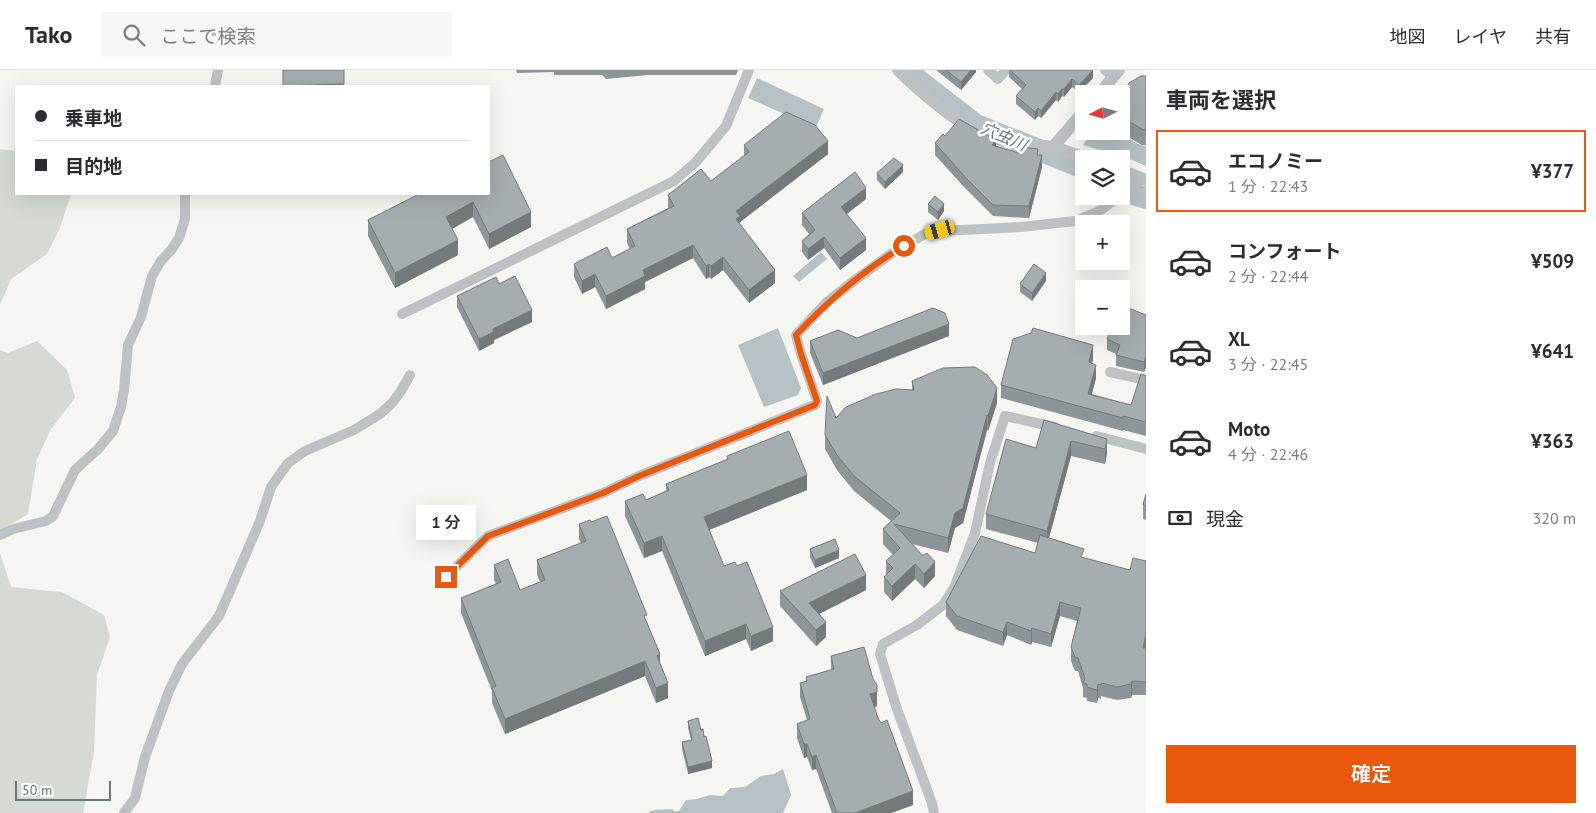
<!DOCTYPE html>
<html lang="ja">
<meta charset="utf-8">
<style>
:root{--surface:#fff;--page:#f7f7f7;--text:#2b2b33;--muted:#7c7c81;--line:#e1e1e2;--accent:#ea580c}
body{margin:0;font-family:"PT Sans","Noto Sans JP",sans-serif;background:var(--page);color:var(--text);height:100vh;display:flex;flex-direction:column;font-size:19px;white-space:nowrap}
*{box-sizing:border-box;margin:0}
p{font-size:16px;color:var(--muted)}
.icon{flex:none;width:28px;height:28px;fill:none;stroke:currentColor;stroke-width:2;stroke-linecap:round;stroke-linejoin:round}
.map{position:relative;flex:1;overflow:hidden}
.sheet{display:flex;flex-direction:column;background:var(--surface);width:450px}
.sheet>*{flex:none}
.guide{position:absolute;left:15px;top:15px;width:475px;height:110px;border-radius:0px;box-shadow:0 5px 20px #0002;display:grid;align-content:center;height:110px;padding:0 20px;background:var(--surface)}
.needle{width:32px;rotate:264deg}
.fabs{position:absolute;left:1075px;top:15px;display:grid;gap:10px}
.fabs a{display:grid;place-items:center;width:55px;height:55px;border-radius:0px;background:var(--surface);box-shadow:0 5px 20px #0002;font-size:25px}
.scale{position:absolute;left:15px;bottom:12px;width:96px;box-sizing:border-box;padding-left:5px;border:2px solid #677880;border-top:0;font-size:14px;line-height:18px;white-space:nowrap;color:#677880;-webkit-text-stroke:4px #fff;paint-order:stroke}
.end{position:absolute;width:22px;height:22px;margin:-11px;border:6px solid #ea580c;background:#fff;box-shadow:0 0 0 2px #fff}
.from{border-radius:50%}
.bubble{position:absolute;height:35px;border-radius:0px;background:var(--surface);box-shadow:0 5px 20px #0002;font-size:16px;font-weight:600;line-height:35px;text-align:center}
.car{position:absolute;width:15px;height:30px;margin:-15px -8px;border-radius:6px;box-shadow:0 0 4px 1px #0007;background:linear-gradient(#f5c518 24%,#345 0 40%,#f5c518 0 76%,#345 0 86%,#f5c518 0)}
.guide b{display:flex;align-items:center;gap:18px;height:48px;font-size:19px}
.guide b+b{border-top:1px solid var(--line)}
.guide i{width:12px;height:12px;background:var(--text)}
ul{padding:0;list-style:none}
li{display:flex;align-items:center;gap:15px;height:82px;margin:0 10px 8px;padding:0 10px;border:2px solid transparent;border-radius:0px}
li div{flex:1}
li b{display:block;font-size:19px}
li em{font-style:normal;font-weight:600}
li.selected{border-color:var(--accent)}
li>.icon{width:45px;height:45px;stroke-width:1.5}
h2{padding:0 20px;font-size:22px;line-height:60px}
.pay{display:flex;align-items:center;gap:12px;height:55px;padding:0 20px;font-size:19px}
.pay p{margin-inline-start:auto}
.cta{display:flex;gap:10px;margin-top:auto;padding:10px 20px}
.cta a{flex:1;height:58px;border-radius:0px;background:var(--accent);color:#fff;font-size:20px;font-weight:600;line-height:58px;text-align:center}
header{display:flex;align-items:center;gap:30px;box-sizing:border-box;height:70px;padding:0 25px;background:var(--surface);border-bottom:1px solid var(--line)}
header strong{font-size:24px}
nav{display:flex;gap:28px;margin-inline-start:auto;font-size:18px}
.search{width:350px;height:45px;background:var(--page);display:flex;align-items:center;gap:12px;box-sizing:border-box;padding:0 18px;border-radius:0px;color:var(--muted);font-size:19px}
main{display:flex;flex:1;min-height:0}
.map>svg:first-child{display:block}
.green{fill:#d5dad2}
.water{fill:#b5c1c4}
.lines{fill:none;stroke-linecap:round;stroke-linejoin:round}
.river{stroke:#b5c1c4;stroke-width:22}
.minor{stroke:#bdc1c4;stroke-width:10}
.tertiary{stroke:#bdc1c4;stroke-width:12}
.wall{fill:#8e9598}
.shaded-wall{fill:#74797c}
.building{fill:#a5adb1;stroke:#74797c}
.route{stroke:#ea580c;stroke-width:6}
.labels{text-anchor:middle;dominant-baseline:central;stroke-width:5;stroke-linejoin:round;paint-order:stroke}
.water-label{font-size:16px;font-style:italic;fill:#63797d;stroke:#fff}
</style>
<header>
<strong>Tako</strong>
<div class="search"><svg class="icon" aria-label="search" viewBox="0 0 24 24"><circle cx="10" cy="10" r="6"/><path d="M15 15l6 6"/></svg>ここで検索</div>
<nav><a>地図</a><a>レイヤ</a><a>共有</a></nav>
</header>
<main>
<div class="map">
<svg width="1146" height="743" viewBox="0 0 1146 743">
<rect width="100%" height="100%" fill="#f5f5f2"/>
<path class="green" d="M0 79 16 81V124H71L60 158 47 184 11 209 0 235Z
M37 271 67 300 75 328 51 359 37 389 28 444 0 461V280L8 283Z
M0 483 11 517 62 522 104 545 110 567 97 605 94 682 83 743H0Z"/>
<path class="water" d="M757 8 824 39 816 58 748 28Z
M1121 56C1126 67 1133 74 1146 76V96L1130 89 1083 75 1092 61H1121Z
M821 182 827 189 799 212 793 206Z
M778 258 801 318 798 325 764 337 738 275Z
M783 699 791 725 783 743H647C654 738 664 740 672 739L674 741H679L686 730 697 729 710 725 723 726 730 718 745 717 761 706 774 704Z"/>
<g class="lines">
<path class="river" d="M909 0 919 11 976 55 1084 98
M1121 120 1146 128"/>
<path class="minor" d="M988 0 998 9 1006 0
M1105 0 1113 7
M215 16 218 0
M1121 125 1142 108
M402 244 674 111 696 92 726 56 749 0
M1110 302 1146 310
M1096 366 1146 379
M0 465 13 459 46 451 53 446 75 400 98 379 113 361 121 337 124 320 128 275 141 247 152 206 161 191 172 179 179 168 185 149V124
M446 507 488 466 603 423 639 406 815 335 817 331 801 284 796 265 827 232 855 210 895 181 925 164 940 161 1021 157 1075 151 1101 140 1119 126
M124 743 135 728 145 687 169 621 182 594 219 546 260 451 271 417 288 393 305 381 354 360 380 344 392 333 401 321 410 305
M934 743 932 733 897 639 880 584 883 574 917 555 943 535 954 518 975 463 990 393 1005 346 1055 357"/>
<path class="tertiary" d="M898 0C917 19 956 53 980 63 1003 73 1027 73 1051 77 1063 79 1076 85 1087 89
M1099 24 1119 0
M1053 77 1084 41
M1121 100 1146 110"/>
</g>
<path class="wall" d="M283 0H344V16H283Z
M516 0H738L736 5H648L606 9 602 5H554V2L517 3Z
M936 0H976V2L961 20Z
M1009 0H1093V8L1079 22 1072 17 1064 27 1062 26 1058 32 1056 30 1041 48 1038 46 1035 50 1016 34V26L1022 19 1009 7Z
M1146 6V75H1142L1130 68 1122 56 1121 50V31Z
M945 66 996 76 1019 83 1038 85 1042 97 1029 148 993 146 965 118 935 85V73Z
M744 75 828 84 740 152V154L775 213 749 233 723 200 711 209 709 207 706 209 693 188 645 212V219L606 239 595 217 582 224 574 207V194L612 188 630 179 627 173V159L668 138V125L711 111 744 86Z
M903 102 885 119 877 110V103Z
M489 124 531 157 489 179 473 147 452 159 458 185 395 218 368 166V150Z
M866 129 847 144 866 180 840 200 824 178 808 190 802 182V171L809 164 802 155V143Z
M928 134 944 141 938 150 928 142Z
M1046 211 1032 231 1020 222V214Z
M499 214 532 252 494 270V273L479 281 457 237V226Z
M1146 245V297L1144 302 1116 296V284L1107 280V269Z
M949 266 823 315 810 283V271L857 268Z
M1093 289 1092 293 1096 308 1092 324 1131 335 1146 306V366L1123 360V361L1001 328V315Z
M912 311 997 333 988 361 987 360 963 453 955 458 948 483 912 474 935 506 924 518 915 509 892 531 884 522V507L886 505V491L893 485 883 474V459L891 451 854 421 837 400 825 379V365L836 348 912 320Z
M1044 350 1107 369V383L1105 394 1071 386 1049 468 1084 488 1130 500 1146 491V625H1132L1131 628 1117 630 1101 626V629L1098 628 1097 633 1087 631V628L1083 627V618L1078 601H1075L1071 591V577L1077 551 1060 546 1051 577 1032 572 1031 575 1007 565 1003 576 957 560 946 546V532L1035 483 1038 473 986 459V444L1036 378Z
M727 386 807 420 709 460 724 496 773 571 751 581 746 569 705 586 662 481 644 488 625 446V431L646 430 666 421V414L727 390Z
M1146 424V450L1143 449V435Z
M579 454 647 552 660 593 668 628 656 633 645 606 505 664 492 633V621L461 543V528L496 514 494 510V495L520 520 540 512 537 505V490L581 473 579 469Z
M810 479 839 488 815 498 810 487Z
M866 520 819 544 826 567 816 576 780 536V521Z
M831 586 877 636 874 637 878 648 913 735 891 743H832L816 699 812 700 807 687 804 688 797 668V654L807 650 800 627V613L806 611V607L831 600Z
M688 651 701 660 712 698 688 704 682 679V672L691 670 688 658Z"/>
<path class="shaded-wall" d="M971 0H976V2L961 20V12Z
M1093 0V8L1079 22V15Z
M1072 9V17L1064 27V19Z
M1062 19V26L1058 32V24Z
M1056 22V30L1041 48V41Z
M1038 38V46L1035 50V42Z
M996 70V81L992 75Z
M828 71V84L740 152V159L736 162V141Z
M1042 85V97L1029 148V136Z
M903 95V102L885 119V112Z
M866 118V129L841 148V137Z
M473 132V147L446 162V147Z
M944 134V141L938 150V142Z
M531 142V157L489 179V164Z
M824 167V178L808 190V179Z
M866 168V180L840 200V188Z
M458 170V185L395 218V203Z
M693 175V188L645 212V219L606 239V226L643 200Z
M723 187V200L711 209V196Z
M709 194V207L706 209V196Z
M775 200V213L749 233V220Z
M1046 203V211L1032 231V223Z
M595 204V217L582 224V211Z
M532 240V252L494 270V273L479 281V269L493 259Z
M949 254V266L823 315V303Z
M1093 275V289L1089 306V292Z
M1146 286V297L1144 302V292Z
M1096 295V308L1088 337V324Z
M997 318V333L988 361V346Z
M987 345V360L963 453 955 458 948 483V468L955 443Z
M1107 369V383L1105 394V379Z
M1071 371V386L1047 475V461Z
M807 405V420L704 462V447Z
M662 466V481L644 488V473Z
M839 480V488L815 498V490Z
M935 492V506L924 518V504Z
M915 494V509L892 531V516Z
M866 505V520L809 549V533Z
M1060 532V546L1051 577V564Z
M826 552V567L816 576V560Z
M1007 552V565L1003 576V562Z
M746 554V569L705 586V571Z
M773 557V571L751 581V566Z
M1032 558V572L1031 575V561Z
M1146 564V578L1143 591V578Z
M660 584V599L657 586Z
M645 591V606L505 664V649Z
M1132 611V625L1131 628V614Z
M668 613V628L656 633V618Z
M1098 614V628L1097 633V620Z
M877 622V636L870 638V624Z
M804 674H807V687L804 688Z
M816 685V699L812 700V687Z
M712 691V698L688 704V697Z
M913 721V735L891 743H855Z"/>
<path class="building" d="M283 0H344V14L283 16Z
M946 0H971L961 12Z
M1010 0H1093L1079 15 1072 9 1064 19H1062L1058 24 1056 22 1041 41 1038 38 1035 42 1016 26 1026 15Z
M1141 6H1146V60L1142 59 1130 52 1122 41 1121 35 1122 26 1129 13Z
M786 42 815 55 828 71 736 141 740 146 736 149 775 200 749 220 723 187 711 196 709 194 706 196 693 175 643 200 645 206 606 226 595 204 582 211 574 194 607 177 612 188 635 176 627 159 674 136 668 125 701 99 711 111 749 82 744 75Z
M959 49 996 70 992 75 1019 83 1020 77 1038 79 1037 85H1042L1029 136 993 135 965 107 935 73 943 64 945 66Z
M503 85 531 142 489 164 473 132 446 147 458 170 395 203 368 150 419 124H489V92Z
M894 88 903 95 885 112 877 103Z
M855 102 866 118 841 137 866 168 840 188 824 167 808 179 802 171 815 160 802 143Z
M935 126 944 134 938 142 928 134Z
M1034 194 1046 203 1032 223 1020 214Z
M515 206 532 240 493 259 494 262 479 269 457 226 496 207 499 214Z
M1121 235 1146 245V286L1144 292 1116 285 1120 275 1107 269 1112 256H1121Z
M933 238 945 243 949 254 823 303 810 271 838 260 857 268Z
M1033 258 1093 275 1089 292 1096 295 1088 324 1131 335 1141 304 1146 306V352L1123 346V348L1001 315 1013 269 1031 263Z
M975 297 987 305 997 318 988 346 987 345 963 438 955 443 948 468 894 454 923 486 927 483 935 492 924 504 915 494 892 516 884 507 893 498 886 491 900 478 883 459 900 443 854 406 837 385 825 365 827 326 836 348 846 337 876 324 896 319 914 320 912 311 943 298Z
M1044 350 1107 369 1105 379 1071 371 1047 461 986 444 1006 369 1036 378Z
M789 361 807 405 704 447 724 496 735 492 737 496 747 492 773 557 751 566 746 554 705 571 662 466 644 473 625 431 643 424 646 430 669 420 666 414 728 389 727 386Z
M1146 424V436L1143 435Z
M607 446 647 545 644 546 660 584 657 586 668 613 656 618 645 591 505 649 492 618 496 616 461 528 501 512 494 495 508 489 520 520 545 510 537 490 586 471 579 454 590 450 591 452Z
M1040 465 1084 479 1081 487 1130 500 1133 488 1146 491V564L1143 578H1146V612L1132 611 1131 614 1117 617 1101 613V615L1098 614 1097 620 1087 617V614L1083 613 1085 608 1078 588 1075 587 1071 577 1081 538 1060 532 1051 564 1032 558 1031 561 1007 552 1003 562 957 546 946 532 981 466 1035 483Z
M835 469 839 480 815 490 810 479Z
M855 484 866 505 809 533 826 552 816 560 780 521Z
M864 577 873 609 877 615V622L870 624 878 648 881 653 887 650 913 721 855 743H837L816 685 812 687 807 674H804L797 654 810 649 800 613 807 611 806 607 834 599 831 586Z
M698 648 701 660 703 659 704 667 706 666 712 691 688 697 682 672 692 670 688 651Z"/>
<g class="lines">
<path class="route" d="M446 507 488 466 603 423 639 406 815 335 817 331 801 284 796 265C828 231 863 200 904 176"/>
</g>
<g class="labels">
<g class="water-label">
<text transform="translate(1004 66) rotate(23)">穴虫川</text>
</g>
</g>
</svg>
<div class="fabs">
<a><svg class="needle" viewBox="-14 -14 28 28"><path d="M0-13l5 13h-10z" fill="#e53935"/><path d="M0 13l5-13h-10z" fill="#7c7c81"/></svg></a>
<a><svg class="icon" aria-label="layers" viewBox="0 0 24 24"><path d="M12 4l9 5-9 5-9-5zM3 14l9 5 9-5"/></svg></a>
<a>+</a>
<a>−</a>
</div>
<div class="scale">50 m</div>
<i class="end from" style="left:904px;top:176px"></i>
<i class="end" style="left:446px;top:507px"></i>
<div class="bubble" style="left:416px;top:435px;width:60px">1 分</div>
<i class="car" style="left:940px;top:160px;rotate:254deg"></i>
<div class="guide">
<b><i class="from"></i>乗車地</b>
<b><i></i>目的地</b>
</div>
</div>
<section class="sheet">
<h2>車両を選択</h2>
<ul>
<li class="selected"><svg class="icon" aria-label="car" viewBox="0 0 24 24"><path d="M5 17H2v-5l4-1 3-4h7l3 4 3 1v5h-3M9 17h6M6 11h13"/><circle cx="7" cy="17" r="2"/><circle cx="17" cy="17" r="2"/></svg><div><b>エコノミー</b><p>1 分 · 22:43</p></div><em>¥377</em></li>
<li><svg class="icon" aria-label="car" viewBox="0 0 24 24"><path d="M5 17H2v-5l4-1 3-4h7l3 4 3 1v5h-3M9 17h6M6 11h13"/><circle cx="7" cy="17" r="2"/><circle cx="17" cy="17" r="2"/></svg><div><b>コンフォート</b><p>2 分 · 22:44</p></div><em>¥509</em></li>
<li><svg class="icon" aria-label="car" viewBox="0 0 24 24"><path d="M5 17H2v-5l4-1 3-4h7l3 4 3 1v5h-3M9 17h6M6 11h13"/><circle cx="7" cy="17" r="2"/><circle cx="17" cy="17" r="2"/></svg><div><b>XL</b><p>3 分 · 22:45</p></div><em>¥641</em></li>
<li><svg class="icon" aria-label="car" viewBox="0 0 24 24"><path d="M5 17H2v-5l4-1 3-4h7l3 4 3 1v5h-3M9 17h6M6 11h13"/><circle cx="7" cy="17" r="2"/><circle cx="17" cy="17" r="2"/></svg><div><b>Moto</b><p>4 分 · 22:46</p></div><em>¥363</em></li>
</ul>
<div class="pay"><svg class="icon" aria-label="cash" viewBox="0 0 24 24"><path d="M3 7h18v10H3z"/><circle cx="12" cy="12" r="2"/></svg>現金<p>320 m</p></div>
<div class="cta"><a>確定</a></div>
</section>
</main>
